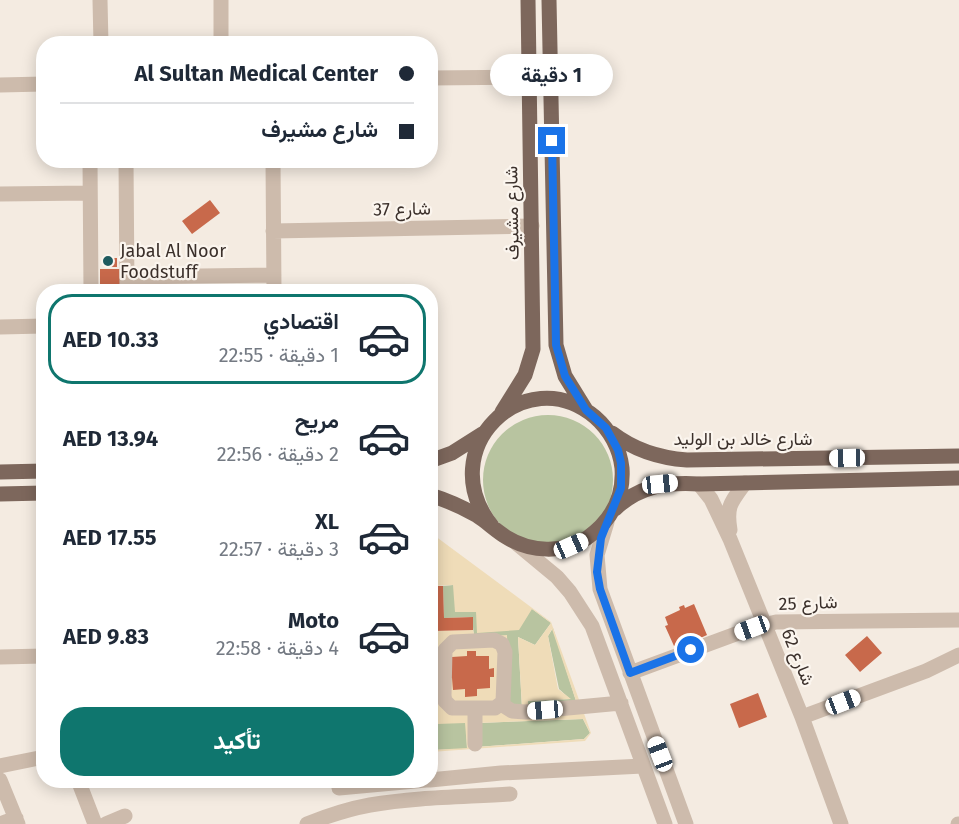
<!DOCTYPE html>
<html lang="ar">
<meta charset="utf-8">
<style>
:root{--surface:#fff;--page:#f2f2f3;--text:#1f2937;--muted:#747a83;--line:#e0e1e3;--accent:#0f766e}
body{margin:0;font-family:"Fira Sans",Vazirmatn,sans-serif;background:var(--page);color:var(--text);direction:rtl;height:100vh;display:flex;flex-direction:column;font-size:22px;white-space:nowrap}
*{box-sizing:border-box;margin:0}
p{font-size:20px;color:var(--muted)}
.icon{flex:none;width:33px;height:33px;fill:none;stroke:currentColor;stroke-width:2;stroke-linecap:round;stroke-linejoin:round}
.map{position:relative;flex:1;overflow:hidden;direction:ltr}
.side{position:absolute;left:36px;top:284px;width:402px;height:504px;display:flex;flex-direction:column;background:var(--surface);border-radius:24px;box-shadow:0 3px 15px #0003;direction:rtl}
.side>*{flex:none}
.top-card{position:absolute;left:36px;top:36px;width:402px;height:132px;border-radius:24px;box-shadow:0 3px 15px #0003;direction:rtl;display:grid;align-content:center;height:132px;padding:0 24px;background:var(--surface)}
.end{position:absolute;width:27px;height:27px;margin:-14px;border:8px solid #1a73e8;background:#fff;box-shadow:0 0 0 3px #fff}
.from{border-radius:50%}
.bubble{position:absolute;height:42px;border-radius:21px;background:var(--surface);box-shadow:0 3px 15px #0003;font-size:20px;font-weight:700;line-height:42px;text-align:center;direction:rtl}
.car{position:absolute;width:18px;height:36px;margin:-18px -9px;border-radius:8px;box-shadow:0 0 4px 2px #0007;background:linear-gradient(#fff 24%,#345 0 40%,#fff 0 76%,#345 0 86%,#fff 0)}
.top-card b{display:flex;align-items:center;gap:21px;height:57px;font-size:22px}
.top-card b+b{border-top:2px solid var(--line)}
.top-card i{width:15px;height:15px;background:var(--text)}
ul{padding:10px 0 0;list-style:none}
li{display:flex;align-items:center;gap:18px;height:90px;margin:0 12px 9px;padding:0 12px;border:3px solid transparent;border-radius:24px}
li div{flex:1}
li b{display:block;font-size:22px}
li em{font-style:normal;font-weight:700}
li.on{border-color:var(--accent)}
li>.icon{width:54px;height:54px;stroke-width:1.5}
.primary-button{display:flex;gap:12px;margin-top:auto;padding:12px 24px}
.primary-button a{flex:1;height:69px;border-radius:24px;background:var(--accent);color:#fff;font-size:24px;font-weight:700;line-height:69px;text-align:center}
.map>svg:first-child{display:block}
.green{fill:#b8c4a0}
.sand{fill:#efdcb8;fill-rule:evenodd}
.building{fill:#c8694b}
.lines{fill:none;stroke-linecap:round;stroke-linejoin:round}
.minor{stroke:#cdbbac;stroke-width:15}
.major{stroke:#7d675c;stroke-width:15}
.route{stroke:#1a73e8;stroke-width:8}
.poi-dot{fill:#1f5a5e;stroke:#fbf5ee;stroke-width:2}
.labels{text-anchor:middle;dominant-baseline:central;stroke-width:4.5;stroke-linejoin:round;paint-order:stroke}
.street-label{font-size:18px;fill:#3b302b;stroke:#fbf5ee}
.poi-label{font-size:18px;fill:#3b302b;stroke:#fbf5ee;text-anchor:start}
</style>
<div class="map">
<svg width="959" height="824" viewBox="0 0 959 824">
<rect width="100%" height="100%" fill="#f4ebe1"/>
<path class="green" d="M483 480a65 65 0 1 1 130 0a65 65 0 1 1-130 0Z
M453 585 532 609 551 623 535 645 518 637 522 708H509L474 637 472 617 444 618 443 586Z
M430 619H434L437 723H466L467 749 431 750Z
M553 628 577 704 528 707V701L570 699 559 689 548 636Z
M583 719 590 733 584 739 476 747 478 723Z"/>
<path class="sand" d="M431 533 551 622 591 733 585 741 431 752V750L467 748 465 723 437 724 434 631 473 630 475 637 507 635 509 707 522 708 518 637 535 645 551 623 532 609 519 630 477 633 476 612H455L453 585 433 586V599H431ZM552 629 577 704 528 707V701L571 699 558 689 548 636ZM583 719 590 733 584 739 477 747 478 723Z"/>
<path class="building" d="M210 200 220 213 192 234 182 221Z
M104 258H117V267H105Z
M100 269H120V291H100Z
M433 586H443L444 618 473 617V630L434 631V619H430Z
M694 604 707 635 696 640 694 637 674 646 665 626 668 625 665 617 680 610 679 607 684 605 685 608Z
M867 636 882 653 860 672 845 655Z
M467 651H476V656H489V669L494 668V677H490V688L477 689V696L465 697V689L453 690 452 678 448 679 452 657 467 656Z
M758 693 767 717 739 728 730 704Z"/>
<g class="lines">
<path class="minor" d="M100 0 101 44
M221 0V44
M430 78 529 77
M0 85 44 84
M90 160 91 291
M126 160 127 291
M273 160 274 291
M0 194 90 193
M273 231 532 226
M127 277 274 275
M0 327 44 326
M699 484 711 499 730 539 802 717 841 824
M607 522 597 555 600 589 686 824
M730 530C726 506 731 502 745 483
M516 543 557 577 570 592 592 626 665 824
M494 640 502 644 505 652 503 702 495 708H452L445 701 444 696 445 650 453 642Z
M0 657 44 656
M630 673 752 628 776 622 959 620
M501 704 512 711 525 712 621 703
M475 709V744
M802 717 926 671 959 655
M0 766 44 757
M0 780 18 824
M78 780 95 824
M430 780 501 773 643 766
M339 788 426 780
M0 824 16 818
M106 824 125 816
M307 824C327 816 348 809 370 805 416 797 464 797 510 794
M958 824H959"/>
<path class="major" d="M549 0 556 345 565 376 586 410
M502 412 525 375 533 349 528 0
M612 433C634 450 659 458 687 460L959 456
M430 461 452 453 482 434
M0 472 44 471
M0 494 44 493
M430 495C446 500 462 507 476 515 487 522 495 530 506 537 530 552 563 554 587 538 611 521 624 497 622 468 620 449 610 430 595 417 525 358 431 450 492 526
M615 509C639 486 666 482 699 484L959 478"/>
</g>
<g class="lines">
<path class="route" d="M552 141 556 345 565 376 586 410 606 428 618 450 621 463V488L601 538 597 572 600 589 630 673 691 650"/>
</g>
<circle class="poi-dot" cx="108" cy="261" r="6"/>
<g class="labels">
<g class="street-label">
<text transform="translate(402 209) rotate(-1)">شارع 37</text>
<text transform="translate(512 213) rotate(-91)">شارع مشيرف</text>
<text x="743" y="439">شارع خالد بن الوليد</text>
<text transform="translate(808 603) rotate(-2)">شارع 25</text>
<text transform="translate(798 657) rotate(68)">شارع 62</text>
</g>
<g class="poi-label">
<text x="120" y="251">Jabal Al Noor<tspan x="120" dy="21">Foodstuff</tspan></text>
</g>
</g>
</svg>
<i class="end from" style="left:691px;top:650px"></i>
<i class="end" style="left:552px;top:141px"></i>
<div class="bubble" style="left:490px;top:54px;width:123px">1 دقيقة</div>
<i class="car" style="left:847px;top:458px;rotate:269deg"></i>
<i class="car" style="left:660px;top:484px;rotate:84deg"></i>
<i class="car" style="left:571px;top:546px;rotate:66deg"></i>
<i class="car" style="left:752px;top:628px;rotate:250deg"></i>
<i class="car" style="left:843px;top:702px;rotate:69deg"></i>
<i class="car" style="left:545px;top:710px;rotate:265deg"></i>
<i class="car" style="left:660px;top:754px;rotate:339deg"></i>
<div class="top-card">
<b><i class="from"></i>Al Sultan Medical Center</b>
<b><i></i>شارع مشيرف</b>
</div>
<section class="side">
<ul>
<li class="on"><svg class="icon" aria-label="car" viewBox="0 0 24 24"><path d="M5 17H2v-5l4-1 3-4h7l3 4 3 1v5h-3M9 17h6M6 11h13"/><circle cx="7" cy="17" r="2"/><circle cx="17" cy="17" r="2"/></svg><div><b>اقتصادي</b><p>1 دقيقة · 22:55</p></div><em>AED 10.33</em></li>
<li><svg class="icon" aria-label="car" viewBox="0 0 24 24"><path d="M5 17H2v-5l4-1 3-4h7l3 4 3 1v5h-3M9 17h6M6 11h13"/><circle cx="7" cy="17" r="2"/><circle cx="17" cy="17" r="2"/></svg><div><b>مريح</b><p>2 دقيقة · 22:56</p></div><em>AED 13.94</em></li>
<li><svg class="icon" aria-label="car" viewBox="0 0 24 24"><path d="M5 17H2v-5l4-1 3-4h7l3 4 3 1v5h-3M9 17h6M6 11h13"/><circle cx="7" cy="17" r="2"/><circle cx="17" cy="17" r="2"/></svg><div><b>XL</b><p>3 دقيقة · 22:57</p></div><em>AED 17.55</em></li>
<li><svg class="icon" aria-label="car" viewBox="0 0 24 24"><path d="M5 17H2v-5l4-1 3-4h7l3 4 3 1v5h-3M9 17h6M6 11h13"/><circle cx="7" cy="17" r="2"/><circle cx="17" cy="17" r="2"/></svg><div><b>Moto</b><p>4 دقيقة · 22:58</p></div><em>AED 9.83</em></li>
</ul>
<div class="primary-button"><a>تأكيد</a></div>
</section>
</div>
